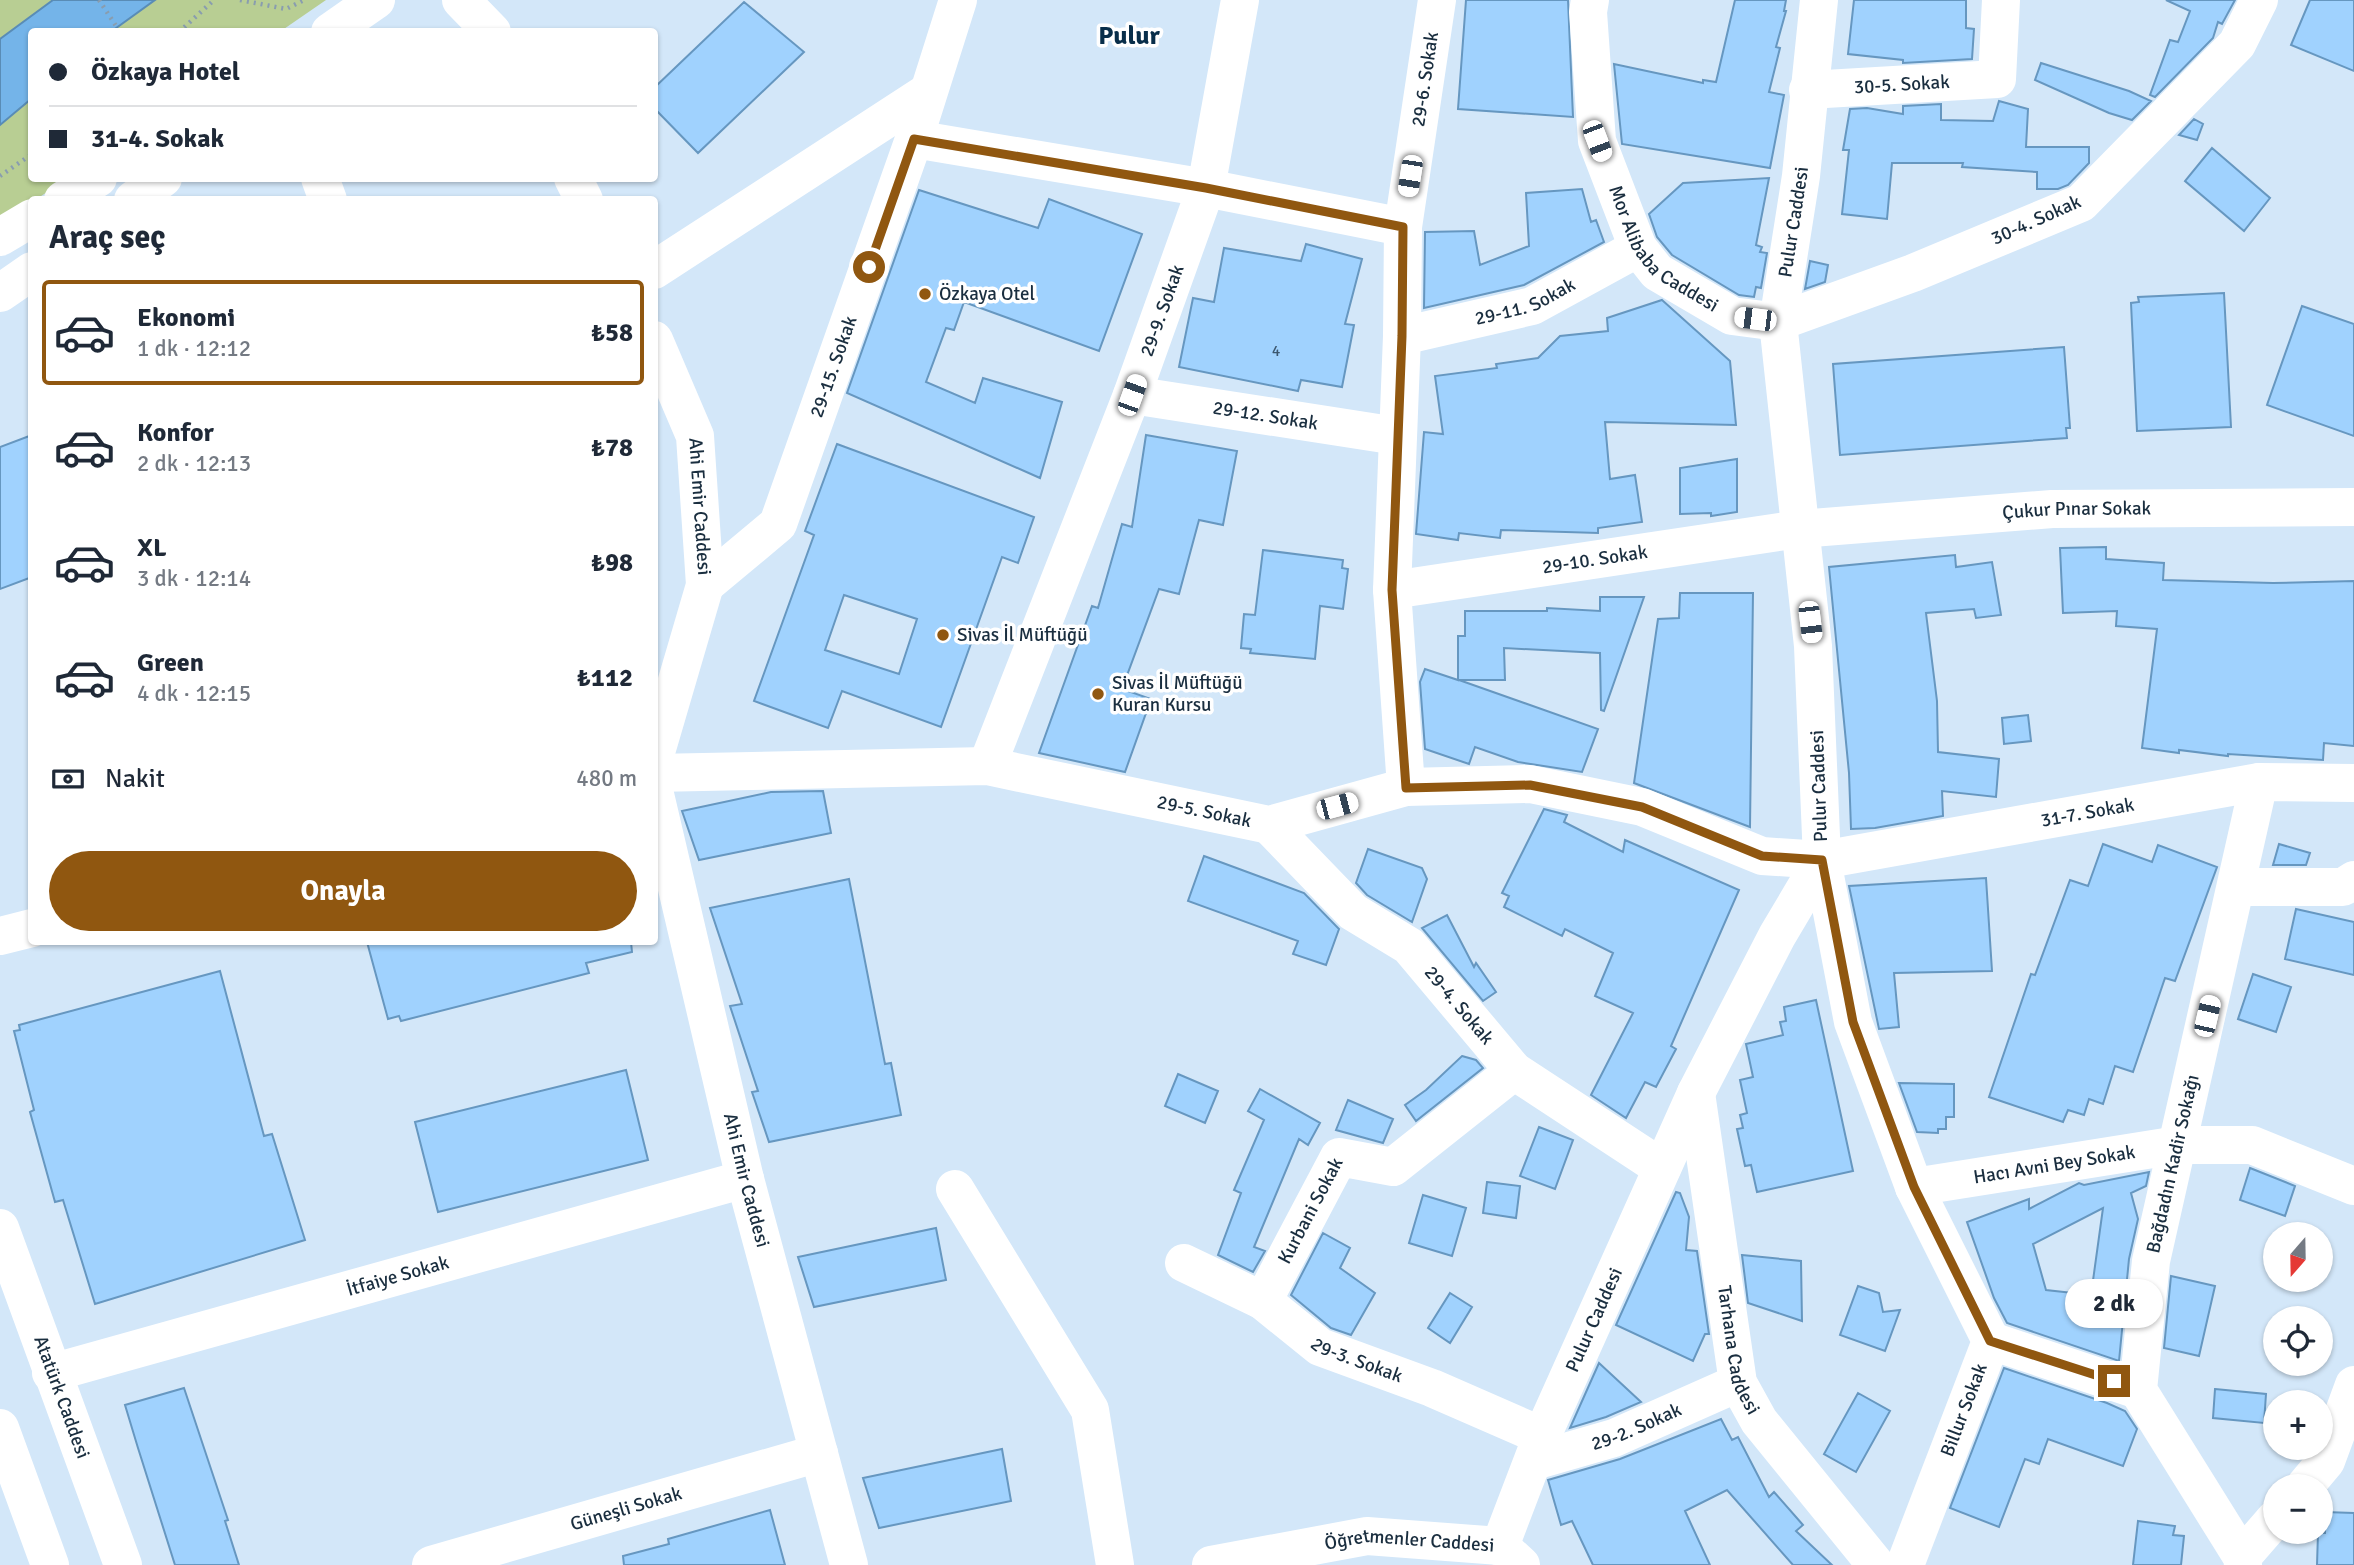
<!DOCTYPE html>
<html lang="tr">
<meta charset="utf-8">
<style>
:root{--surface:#fff;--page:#f6f6f7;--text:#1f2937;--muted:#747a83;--line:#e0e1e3;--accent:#905710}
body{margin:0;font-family:Signika,sans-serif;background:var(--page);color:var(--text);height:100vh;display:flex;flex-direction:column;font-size:26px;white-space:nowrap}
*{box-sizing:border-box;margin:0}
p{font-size:23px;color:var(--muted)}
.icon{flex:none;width:38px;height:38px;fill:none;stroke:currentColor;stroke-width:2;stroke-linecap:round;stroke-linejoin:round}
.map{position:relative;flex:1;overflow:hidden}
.details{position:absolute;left:28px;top:196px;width:630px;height:749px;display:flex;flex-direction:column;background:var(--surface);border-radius:7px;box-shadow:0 2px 5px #0004}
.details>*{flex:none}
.banner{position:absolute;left:28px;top:28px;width:630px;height:154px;border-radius:7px;box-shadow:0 2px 5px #0004;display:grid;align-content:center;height:154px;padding:0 21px;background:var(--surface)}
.needle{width:46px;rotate:200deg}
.buttons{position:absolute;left:2263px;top:1222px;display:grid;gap:14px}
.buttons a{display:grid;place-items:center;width:70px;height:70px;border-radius:50%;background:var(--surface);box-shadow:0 2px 5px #0004;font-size:35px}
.end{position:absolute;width:32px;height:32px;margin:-16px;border:9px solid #905710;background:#fff;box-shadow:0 0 0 4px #fff}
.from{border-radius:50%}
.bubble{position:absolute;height:49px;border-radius:24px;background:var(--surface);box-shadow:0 2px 5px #0004;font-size:23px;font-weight:800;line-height:49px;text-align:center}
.car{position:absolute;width:21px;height:42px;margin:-21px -10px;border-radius:9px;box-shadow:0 0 5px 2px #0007;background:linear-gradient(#fff 24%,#345 0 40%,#fff 0 76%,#345 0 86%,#fff 0)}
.banner b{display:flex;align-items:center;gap:24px;height:66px;font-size:26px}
.banner b+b{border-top:2px solid var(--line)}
.banner i{width:18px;height:18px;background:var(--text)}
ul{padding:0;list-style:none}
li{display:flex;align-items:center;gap:21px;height:105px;margin:0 14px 10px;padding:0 7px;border:4px solid transparent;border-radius:7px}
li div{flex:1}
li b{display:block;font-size:26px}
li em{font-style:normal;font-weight:800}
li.active{border-color:var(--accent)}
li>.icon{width:63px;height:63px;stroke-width:1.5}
h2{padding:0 21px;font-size:32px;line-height:84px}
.pay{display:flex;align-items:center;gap:18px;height:77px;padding:0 21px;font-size:26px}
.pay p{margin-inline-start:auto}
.button{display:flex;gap:14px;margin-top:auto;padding:14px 21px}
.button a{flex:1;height:80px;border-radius:42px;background:var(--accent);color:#fff;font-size:28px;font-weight:800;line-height:80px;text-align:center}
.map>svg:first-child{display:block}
.green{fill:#b8ce93}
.water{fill:#74b4e9;stroke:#598cb6;stroke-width:2}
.building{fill:#a0d2fe;stroke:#6697c0;stroke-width:2;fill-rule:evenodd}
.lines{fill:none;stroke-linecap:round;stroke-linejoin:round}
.path{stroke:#899daf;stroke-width:4.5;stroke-dasharray:2 5;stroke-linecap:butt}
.minor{stroke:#fff;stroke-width:38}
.major{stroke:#fff;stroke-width:38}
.route{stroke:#905710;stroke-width:9}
.poi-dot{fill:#905710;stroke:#fff;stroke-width:2.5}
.labels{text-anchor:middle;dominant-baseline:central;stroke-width:7;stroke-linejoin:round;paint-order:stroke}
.number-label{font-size:16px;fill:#3c576f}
.street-label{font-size:19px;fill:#1a2e3f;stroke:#fff}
.poi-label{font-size:19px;fill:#1a2e3f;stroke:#fff;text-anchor:start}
.district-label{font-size:26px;font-weight:bold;fill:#082e4a;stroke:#fff}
</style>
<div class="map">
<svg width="2354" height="1565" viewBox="0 0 2354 1565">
<rect width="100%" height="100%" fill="#d3e7f9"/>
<path class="green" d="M0 0H326L281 31 32 32V178L67 179 0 223Z"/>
<path class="water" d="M53 0H155L112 31 32 32 31 99 0 125V39Z"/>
<path class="building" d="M1466 0H1568L1573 117 1458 109Z
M1735 0H1786L1784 11H1786L1776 47 1780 48 1769 92 1784 95 1770 168 1622 144 1614 64 1703 83V80L1716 82Z
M1854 0H1966V28L1974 29 1972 59 1903 63V60L1848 54Z
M2166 0H2235L2222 24 2218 22 2213 38 2155 97 2150 95 2170 40 2178 42 2190 11Z
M2310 0H2354V71L2291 45Z
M744 2 804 52 698 153 654 108V88Z
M2041 63 2129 91 2151 101 2132 120 2109 113 2035 80Z
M1999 101 2028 109 2026 147H2089V163L2068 185 2058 189H2037V172L1962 167 1963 163H1892L1887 219 1842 214 1849 150H1843L1850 109 1867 108 1903 114V106L1941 104V120L1993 121Z
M2194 119 2203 124 2197 140 2179 135Z
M2212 148 2270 198 2244 231 2185 181Z
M1769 178 1756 245 1762 247 1760 252 1767 253 1761 288 1756 287 1754 297 1739 295 1672 255 1657 237 1649 214 1683 183Z
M1582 189 1591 222 1596 220 1604 242 1524 285 1424 308 1425 232 1474 231 1480 265 1529 246 1526 193Z
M919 190 1038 228 1049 199 1142 234 1099 351 964 302 954 330 946 328 926 382 975 403 983 378 1062 402 1040 478 847 393Z
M1306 244 1362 259 1345 324 1354 325 1342 387 1301 380 1298 391 1179 367 1193 298 1214 302 1224 248 1301 261Z
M1810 261 1828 265 1825 282 1805 289Z
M2224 293 2231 427 2137 431 2131 303 2139 302 2138 297Z
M1662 300 1730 361 1736 425 1605 422 1610 479 1635 475 1642 522 1598 528V533L1501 530 1500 538 1459 533 1458 540 1416 534 1424 432 1443 434 1435 376 1497 368 1496 364 1538 358 1560 336 1608 331 1607 318Z
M2302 306 2354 324V436L2267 405Z
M2064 347 2070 428H2066L2067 438 1840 455 1833 364Z
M32 435V577L0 589V447Z
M1146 435 1237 451 1223 525 1199 520 1179 594 1159 589 1122 689 1151 699 1125 772 1039 753 1092 606 1098 608 1122 524 1132 527Z
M837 444 1034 517 1018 563 1002 557 941 727 842 691 828 728 754 701 814 535 805 531ZM844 595 917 619 899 674 825 650Z
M1737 459V512L1711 516V513L1680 514V468Z
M2106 547V559L2164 563 2163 580 2273 583 2354 581V746L2324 743 2323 760 2228 754V756L2179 750V753L2142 748 2157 629 2116 626 2117 611 2063 613 2060 548Z
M1263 550 1343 560 1342 568 1348 569 1343 609 1320 606 1315 659 1250 653 1251 649 1241 648 1244 614 1255 615Z
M1955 555 1956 567 1992 562 2001 615 1976 618 1974 609 1926 613 1937 701 1938 752 1999 759 1996 797 1942 791 1943 816 1875 828 1851 829 1849 773 1829 567Z
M1680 593H1753L1750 827 1634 783 1658 619 1679 618Z
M1600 597H1644L1604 711 1601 710 1600 653 1504 648 1505 680H1459L1598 729 1582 772 1518 762 1475 747 1469 764 1425 749 1420 682 1425 669 1458 680V636H1465V611H1547V608L1600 611Z
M2028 715 2031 741 2004 744 2002 718Z
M823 791 831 833 699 860 682 811 771 792Z
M1544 809 1567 815 1564 822 1623 852 1625 840 1739 890 1671 1046 1676 1049 1656 1087 1645 1082 1626 1118 1591 1095 1633 1013 1595 996 1613 953 1565 929 1562 936 1504 907 1509 896 1502 893Z
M2103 844 2152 862 2158 845 2217 867 2175 981 2165 978 2133 1072 2115 1066 2103 1104 2089 1099 2084 1115 2068 1110 2063 1122 1989 1097 2031 974 2035 975 2070 880 2088 886Z
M2279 844 2310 853 2306 865H2273Z
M1368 849 1422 868 1427 879 1412 922 1367 895 1356 883Z
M1204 856 1304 893 1339 929 1326 965 1293 954 1298 941 1188 901Z
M1986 878 1992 971 1894 973 1899 1027 1879 1029 1849 886Z
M849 879 885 1064 891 1063 901 1115 769 1142 752 1092 758 1091 730 1006 742 1004 710 908Z
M2296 909 2354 922V975L2285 959Z
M1447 915 1474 967 1476 963 1496 992 1483 1001 1422 928Z
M367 942H631L632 952 586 963 589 973 401 1021 399 1016 388 1019Z
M220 971 264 1136 272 1134 305 1240 95 1304 63 1200 55 1202 30 1112 34 1110 14 1031 20 1030 19 1025Z
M2253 974 2291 987 2276 1032 2238 1019Z
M1816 1000 1853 1171 1757 1192 1751 1165 1745 1166 1737 1129 1743 1128 1740 1115 1747 1113 1740 1080 1753 1077 1746 1044 1783 1035 1780 1022 1786 1021 1784 1007Z
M1462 1056 1476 1060 1483 1068 1416 1121 1405 1105 1426 1090Z
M626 1070 648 1160 438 1212 415 1122Z
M1178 1074 1218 1091 1205 1123 1165 1106Z
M1899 1083 1954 1084V1117H1946V1129H1938V1133L1917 1132Z
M1260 1089 1320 1123 1308 1145 1299 1139 1254 1247 1265 1251 1253 1272 1218 1255 1241 1193 1234 1190 1264 1120 1248 1111Z
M1348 1100 1393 1119 1383 1143 1336 1130Z
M1539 1127 1573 1140 1555 1189 1520 1176Z
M2250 1168 2295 1186 2285 1216 2240 1200Z
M2149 1172 2146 1186 2131 1193 2138 1219 2129 1259 2119 1361 2007 1323 1994 1298 1967 1222 2029 1199V1209L2079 1183 2084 1185ZM2103 1208 2091 1295 2046 1290 2033 1244Z
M1487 1182 1520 1186 1516 1218 1483 1213Z
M1676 1192 1680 1193 1689 1217 1686 1250 1697 1251 1709 1334H1705L1693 1361 1616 1325Z
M1423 1195 1466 1208 1452 1256 1409 1243Z
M936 1228 946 1280 814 1307 798 1257Z
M1323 1233 1350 1248 1340 1268 1375 1293 1351 1335 1331 1328 1291 1295Z
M1742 1255 1801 1261 1802 1321 1748 1303Z
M2171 1276 2215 1286 2199 1356 2164 1348Z
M1858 1286 1879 1293 1883 1312 1900 1310 1885 1351 1840 1335Z
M1450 1293 1472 1307 1450 1343 1428 1328Z
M1599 1363 1641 1402 1606 1417 1570 1428Z
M2004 1368 2107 1403 2125 1411 2137 1429 2123 1466 2048 1439 2039 1464 2025 1459 1999 1527 1950 1508Z
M184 1388 228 1520 225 1521 239 1565H175L138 1448 125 1405Z
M2215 1389 2266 1394 2264 1423 2213 1418Z
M1858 1393 1890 1411 1856 1472 1824 1454Z
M1721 1419 1732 1440 1738 1437 1769 1497 1774 1492 1803 1525 1796 1531 1832 1565H1793L1727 1490 1685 1511 1710 1565H1593L1572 1521 1561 1525 1548 1480 1620 1459Z
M1002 1449 1011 1501 879 1528 863 1478Z
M770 1510 785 1565H624L623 1556 669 1544 668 1539Z
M2325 1512 2354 1513V1565H2317L2318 1533H2325Z
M2138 1521 2175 1526 2173 1535 2184 1536 2181 1565H2133Z"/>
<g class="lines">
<path class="path" d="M99 0 120 32
M240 0 286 9 304 0
M179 32 214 0
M0 176 32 154"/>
<g class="minor">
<path d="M461 0 492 32"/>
<path id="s1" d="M1590 0 1588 12 1597 141 1638 248 1657 272 1732 316 1778 322 1913 273 2081 203 2237 44 2259 0"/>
<path id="s2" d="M1808 90 1997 79 2001 0"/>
<path d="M914 139 1206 188 1403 227"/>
<path d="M320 178 328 200"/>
<path d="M573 178 584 200"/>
<path d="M654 270 928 92"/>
<path id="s3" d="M1402 336 1532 306 1638 248"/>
<path id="s4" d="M654 340 695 436 705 585 654 759"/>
<path id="s5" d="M1132 395 1397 436"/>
<path id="s6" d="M705 585 778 524 914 139 958 0"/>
<path id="s7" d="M1392 590 1799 529 2052 509 2354 507"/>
<path id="s8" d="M987 766 1132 395 1206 188 1240 0"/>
<path id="s9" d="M654 773 987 766 1269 825 1406 787 1530 784 1642 807 1762 856 1822 860 2259 782 2354 783"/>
<path id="s10" d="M1406 787 1392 590 1402 336 1403 227 1437 0"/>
<path id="s11" d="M654 790 745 1179 849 1565"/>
<path id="s12" d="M1269 825 1353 912 1409 946 1514 1071 1662 1168"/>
<path d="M1822 860 1853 1022 1914 1187 1991 1341 1905 1565"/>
<path d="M2236 887H2343L2354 880"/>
<path d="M0 936 32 928"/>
<path id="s13" d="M1696 1093 1738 1383 1759 1421 1876 1565"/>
<path id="s14" d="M1914 1187 2178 1145H2252L2354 1186"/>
<path d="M955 1189 1090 1410 1115 1565"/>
<path id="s15" d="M1184 1263 1263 1301 1320 1347 1432 1388 1542 1436"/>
<path id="s16" d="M1263 1301 1339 1157 1393 1167 1514 1071"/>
<path d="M1991 1341 2138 1390"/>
<path id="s17" d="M51 1373 745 1179"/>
<path id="s18" d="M1534 1461 1614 1438 1738 1383"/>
<path d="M2305 1486 2326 1461 2354 1385"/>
<path id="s19" d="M1500 1546 1542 1436 1696 1093 1777 936 1822 860 1813 646 1778 322 1801 176 1819 0"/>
<path d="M2242 1557 2275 1519"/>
<path id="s20" d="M431 1565 819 1453"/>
<path id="s21" d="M1211 1565 1367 1536 1500 1546 1521 1565"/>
<path id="s22" d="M2243 1565 2242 1557 2138 1390 2151 1261 2259 782"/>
</g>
<g class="major">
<path d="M330 32 376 0"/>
<path d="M63 200 98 178"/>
<path d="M133 200 163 178"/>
<path d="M0 237 32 218"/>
<path d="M0 293 32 271"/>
<path id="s23" d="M0 1228 123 1565"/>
<path d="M0 1428 50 1565"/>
</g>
</g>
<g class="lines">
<path class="route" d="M869 267 914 139 1206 188 1403 227 1402 336 1392 590 1406 788 1530 785 1642 807 1762 856 1822 860 1853 1022 1914 1187 1990 1341 2114 1381"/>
</g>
<g class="poi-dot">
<circle cx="925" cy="294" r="7"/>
<circle cx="943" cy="635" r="7"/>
<circle cx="1098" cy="694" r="7"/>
</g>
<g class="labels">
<g class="number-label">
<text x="1276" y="351">4</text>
</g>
<g class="street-label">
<text stroke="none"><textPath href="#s10" startOffset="710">29-6. Sokak</textPath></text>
<text stroke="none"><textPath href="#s2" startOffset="94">30-5. Sokak</textPath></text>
<text transform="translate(2036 220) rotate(-24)">30-4. Sokak</text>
<text stroke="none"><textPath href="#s19" startOffset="1400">Pulur Caddesi</textPath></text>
<text stroke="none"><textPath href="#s1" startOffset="273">Mor Alibaba Caddesi</textPath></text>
<text stroke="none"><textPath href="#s3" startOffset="128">29-11. Sokak</textPath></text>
<text stroke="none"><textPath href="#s8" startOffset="488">29-9. Sokak</textPath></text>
<text stroke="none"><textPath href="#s6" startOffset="262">29-15. Sokak</textPath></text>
<text stroke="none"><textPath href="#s5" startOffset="135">29-12. Sokak</textPath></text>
<text stroke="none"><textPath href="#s4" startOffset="175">Ahi Emir Caddesi</textPath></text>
<text stroke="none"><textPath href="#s7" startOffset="690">Çukur Pınar Sokak</textPath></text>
<text stroke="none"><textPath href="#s7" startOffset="205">29-10. Sokak</textPath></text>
<text transform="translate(1819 786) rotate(-92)">Pulur Caddesi</text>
<text stroke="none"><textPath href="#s9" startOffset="555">29-5. Sokak</textPath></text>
<text stroke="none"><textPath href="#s9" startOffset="1461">31-7. Sokak</textPath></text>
<text stroke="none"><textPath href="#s12" startOffset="264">29-4. Sokak</textPath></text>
<text stroke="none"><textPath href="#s22" startOffset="434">Bağdadın Kadir Sokağı</textPath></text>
<text stroke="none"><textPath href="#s14" startOffset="142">Hacı Avni Bey Sokak</textPath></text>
<text stroke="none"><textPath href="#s11" startOffset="401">Ahi Emir Caddesi</textPath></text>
<text stroke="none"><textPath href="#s16" startOffset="102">Kurbani Sokak</textPath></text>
<text stroke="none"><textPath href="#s17" startOffset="360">İtfaiye Sokak</textPath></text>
<text stroke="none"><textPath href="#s19" startOffset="245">Pulur Caddesi</textPath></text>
<text stroke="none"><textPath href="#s13" startOffset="261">Tarhana Caddesi</textPath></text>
<text stroke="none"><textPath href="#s15" startOffset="200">29-3. Sokak</textPath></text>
<text stroke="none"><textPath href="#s23" startOffset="180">Atatürk Caddesi</textPath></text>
<text transform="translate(1964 1410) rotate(-69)">Billur Sokak</text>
<text stroke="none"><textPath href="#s18" startOffset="108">29-2. Sokak</textPath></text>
<text stroke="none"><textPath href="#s20" startOffset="203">Güneşli Sokak</textPath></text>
<text stroke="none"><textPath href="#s21" startOffset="201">Öğretmenler Caddesi</textPath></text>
</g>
<g class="poi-label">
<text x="939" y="294">Özkaya Otel</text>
<text x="957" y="635">Sivas İl Müftüğü</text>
<text x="1112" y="683">Sivas İl Müftüğü<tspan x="1112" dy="22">Kuran Kursu</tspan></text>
</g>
<g class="district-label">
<text x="1129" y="36">Pulur</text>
</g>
</g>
</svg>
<div class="buttons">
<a><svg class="needle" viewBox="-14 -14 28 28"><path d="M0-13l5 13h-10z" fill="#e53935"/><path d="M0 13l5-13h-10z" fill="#747a83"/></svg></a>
<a><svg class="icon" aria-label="locate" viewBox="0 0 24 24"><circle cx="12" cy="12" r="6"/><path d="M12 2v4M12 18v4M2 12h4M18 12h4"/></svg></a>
<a>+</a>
<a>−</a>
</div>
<i class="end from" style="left:869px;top:267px"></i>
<i class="end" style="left:2114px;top:1381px"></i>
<div class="bubble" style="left:2065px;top:1279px;width:98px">2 dk</div>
<i class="car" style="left:1597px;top:141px;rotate:159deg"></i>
<i class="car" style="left:1410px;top:176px;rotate:189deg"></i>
<i class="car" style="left:1755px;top:319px;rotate:277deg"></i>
<i class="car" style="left:1132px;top:395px;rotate:20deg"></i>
<i class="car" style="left:1810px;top:622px;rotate:173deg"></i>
<i class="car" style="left:1337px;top:806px;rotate:75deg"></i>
<i class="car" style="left:2207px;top:1016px;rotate:13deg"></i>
<div class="banner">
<b><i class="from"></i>Özkaya Hotel</b>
<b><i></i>31-4. Sokak</b>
</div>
<section class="details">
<h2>Araç seç</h2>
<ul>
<li class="active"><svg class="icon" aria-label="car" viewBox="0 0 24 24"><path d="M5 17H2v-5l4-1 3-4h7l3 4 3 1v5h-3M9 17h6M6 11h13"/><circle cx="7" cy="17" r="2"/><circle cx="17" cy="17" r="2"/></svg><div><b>Ekonomi</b><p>1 dk · 12:12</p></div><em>₺58</em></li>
<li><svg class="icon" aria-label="car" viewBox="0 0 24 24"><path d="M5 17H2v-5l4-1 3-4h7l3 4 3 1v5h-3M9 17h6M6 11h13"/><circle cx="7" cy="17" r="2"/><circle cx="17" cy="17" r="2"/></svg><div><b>Konfor</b><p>2 dk · 12:13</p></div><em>₺78</em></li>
<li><svg class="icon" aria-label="car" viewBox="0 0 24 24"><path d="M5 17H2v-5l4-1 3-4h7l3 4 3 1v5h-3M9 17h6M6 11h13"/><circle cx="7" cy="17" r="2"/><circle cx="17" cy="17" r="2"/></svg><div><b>XL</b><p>3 dk · 12:14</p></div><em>₺98</em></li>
<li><svg class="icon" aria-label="car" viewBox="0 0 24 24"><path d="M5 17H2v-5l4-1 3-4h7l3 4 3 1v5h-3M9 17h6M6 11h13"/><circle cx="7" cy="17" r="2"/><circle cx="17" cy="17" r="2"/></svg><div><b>Green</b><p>4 dk · 12:15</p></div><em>₺112</em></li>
</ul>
<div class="pay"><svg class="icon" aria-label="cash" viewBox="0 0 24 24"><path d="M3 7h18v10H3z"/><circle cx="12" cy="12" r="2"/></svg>Nakit<p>480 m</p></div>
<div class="button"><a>Onayla</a></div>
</section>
</div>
